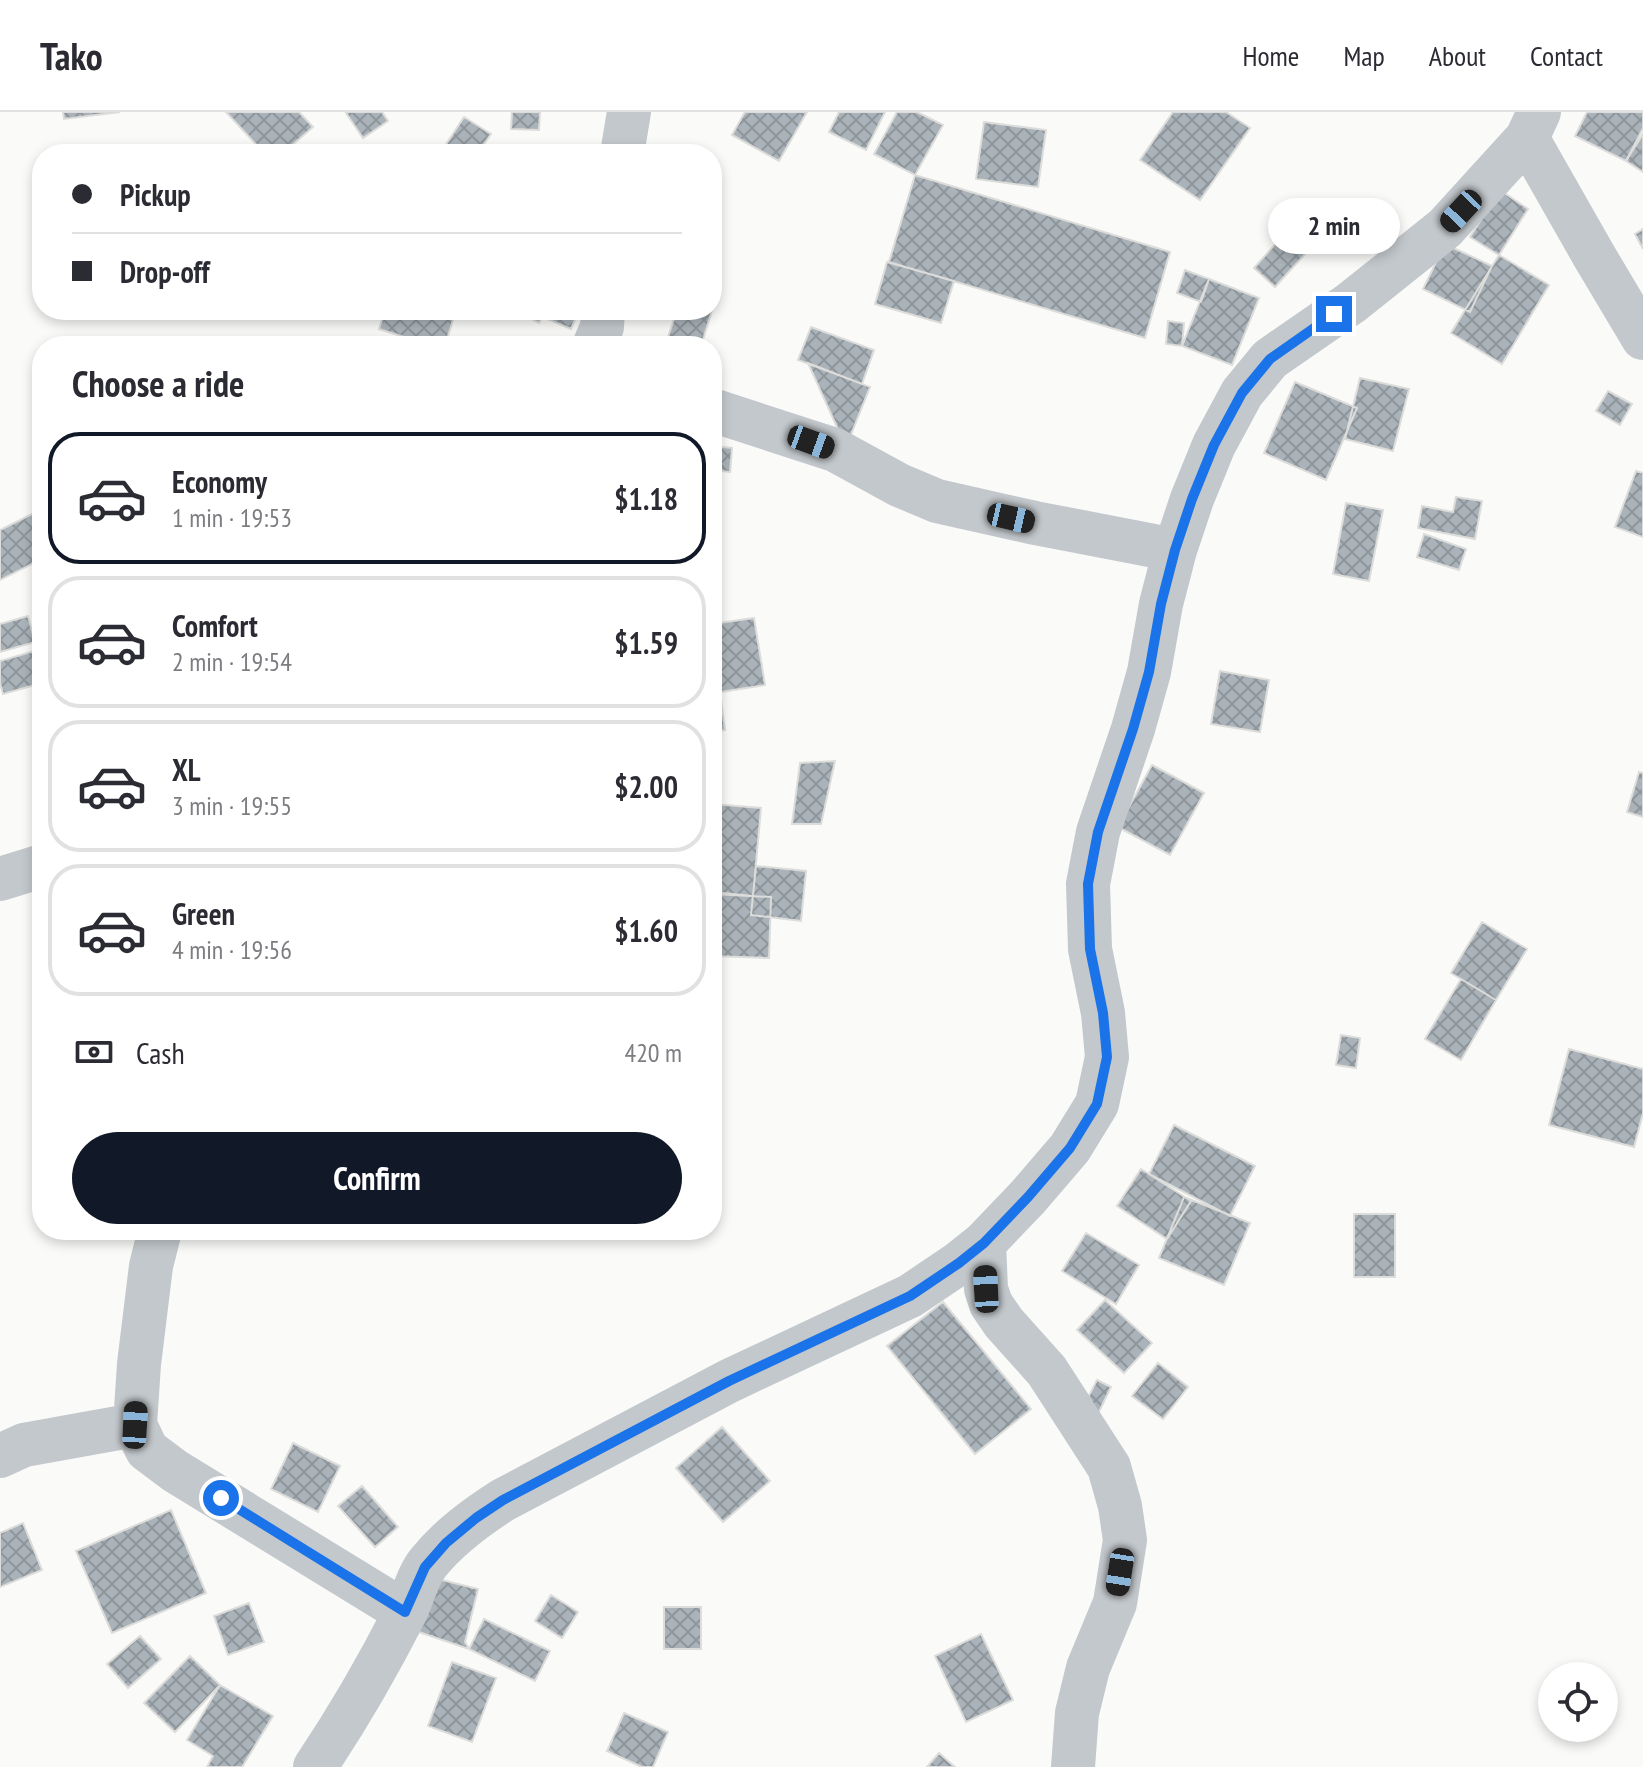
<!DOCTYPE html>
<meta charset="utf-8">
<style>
:root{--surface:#fff;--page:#f7f7f7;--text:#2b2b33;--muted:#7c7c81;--line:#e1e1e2;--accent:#111827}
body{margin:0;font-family:"PT Sans Narrow",sans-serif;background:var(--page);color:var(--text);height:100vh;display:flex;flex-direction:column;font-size:30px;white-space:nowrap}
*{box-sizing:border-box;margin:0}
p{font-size:26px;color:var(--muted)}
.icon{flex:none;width:44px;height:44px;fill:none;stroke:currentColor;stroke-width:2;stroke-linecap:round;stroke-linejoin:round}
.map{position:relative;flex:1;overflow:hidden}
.side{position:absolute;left:32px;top:224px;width:690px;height:904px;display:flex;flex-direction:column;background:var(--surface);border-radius:32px;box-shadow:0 4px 12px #0003}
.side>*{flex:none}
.hud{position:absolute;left:32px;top:32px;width:690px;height:176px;border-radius:32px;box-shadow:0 4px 12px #0003;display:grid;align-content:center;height:176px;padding:0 40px;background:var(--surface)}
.fabs{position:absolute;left:1538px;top:1550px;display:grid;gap:16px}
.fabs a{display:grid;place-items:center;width:80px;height:80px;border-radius:50%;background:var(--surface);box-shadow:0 4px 12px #0003;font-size:40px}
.end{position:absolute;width:36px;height:36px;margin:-18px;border:10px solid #1a73e8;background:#fff;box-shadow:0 0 0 4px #fff}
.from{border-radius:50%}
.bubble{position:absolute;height:56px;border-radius:28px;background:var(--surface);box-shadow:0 4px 12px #0003;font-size:26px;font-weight:600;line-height:56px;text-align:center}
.car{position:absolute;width:24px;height:48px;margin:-24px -12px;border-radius:10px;box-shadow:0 0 6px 2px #0007;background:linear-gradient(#222 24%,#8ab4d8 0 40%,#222 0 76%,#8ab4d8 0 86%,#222 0)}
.hud b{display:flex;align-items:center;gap:28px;height:76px;font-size:30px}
.hud b+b{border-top:2px solid var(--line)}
.hud i{width:20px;height:20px;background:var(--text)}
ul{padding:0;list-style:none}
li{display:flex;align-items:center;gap:24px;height:132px;margin:0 16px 12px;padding:0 24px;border:4px solid var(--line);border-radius:32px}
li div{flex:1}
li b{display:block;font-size:30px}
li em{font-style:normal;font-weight:600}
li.active{border-color:var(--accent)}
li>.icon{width:72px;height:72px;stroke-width:1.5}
h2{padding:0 40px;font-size:36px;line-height:96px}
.pay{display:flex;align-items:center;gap:20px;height:88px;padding:0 40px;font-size:30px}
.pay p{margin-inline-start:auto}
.cta{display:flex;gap:16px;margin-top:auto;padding:16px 40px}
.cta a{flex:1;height:92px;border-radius:48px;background:var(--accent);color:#fff;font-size:32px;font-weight:600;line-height:92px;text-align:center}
header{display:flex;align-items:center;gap:48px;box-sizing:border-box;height:112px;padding:0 40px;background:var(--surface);border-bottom:2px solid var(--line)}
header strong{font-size:38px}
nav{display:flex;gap:44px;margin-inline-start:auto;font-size:28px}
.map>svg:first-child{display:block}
.building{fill:url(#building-cross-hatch);stroke:#dcdcda;stroke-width:2}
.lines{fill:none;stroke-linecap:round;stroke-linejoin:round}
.minor{stroke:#c3c8cc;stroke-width:44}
.route{stroke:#1a73e8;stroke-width:10}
</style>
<header>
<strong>Tako</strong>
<nav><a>Home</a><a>Map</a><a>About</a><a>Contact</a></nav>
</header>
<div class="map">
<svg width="1643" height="1655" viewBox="0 0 1643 1655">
<defs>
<pattern id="building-cross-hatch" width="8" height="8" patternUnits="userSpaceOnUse" patternTransform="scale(2)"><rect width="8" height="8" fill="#aab3b9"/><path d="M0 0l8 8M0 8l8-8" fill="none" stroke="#8e969c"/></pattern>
</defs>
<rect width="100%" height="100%" fill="#fafaf8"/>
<path class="building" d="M63 0H120L64 7Z
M226 0H299L313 15 282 42H265Z
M348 0H382L388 9 363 26 346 1Z
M512 0H540L539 18 511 17Z
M745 0H807L779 49 732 23Z
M839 0H885L866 38 829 20Z
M897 0H917L943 13 915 63 874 42Z
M1173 0H1226L1250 16 1200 88 1140 48Z
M1587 0H1643V16L1626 49 1575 24Z
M464 5 491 22 477 42H444L441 40Z
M984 10 1046 18 1038 75 976 67Z
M1643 22V60L1626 49Z
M915 63 1170 140 1145 226 889 150Z
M1500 78 1528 97 1499 143 1470 125Z
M1294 111 1316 130 1275 175 1254 156Z
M1643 117V137L1635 122Z
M1445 132 1492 154 1470 200 1423 177Z
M1499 143 1549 173 1502 252 1451 221Z
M887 150 954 169 941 211 875 192Z
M1185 158 1209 167 1201 190 1177 181Z
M1209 167 1259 186 1232 253 1182 234Z
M712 188 715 189 701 234 668 225 677 198H712Z
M385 198H456L445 234H432L379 217Z
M521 198H546L539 211 519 200Z
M551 198H579L571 217 547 207Z
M1168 209 1184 211 1182 234 1166 232Z
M811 215 874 238 862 272 798 248Z
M808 251 870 275 846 335Z
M1360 266 1409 277 1393 339 1345 327Z
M1295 270 1357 296 1326 368 1264 341Z
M1608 279 1632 292 1620 313 1596 299Z
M712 334 732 336 730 360 712 358Z
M1636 359 1643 361V425L1615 415Z
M1456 385 1482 389 1475 427 1418 416 1422 394 1453 400Z
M1346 391 1383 398 1369 469 1333 462Z
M40 398 42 403V447L0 468V418Z
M1424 422 1466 437 1459 458 1417 445Z
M28 504 35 530 0 540V512Z
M754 506 765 573 720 580 712 532V512Z
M41 537 42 571 3 582 0 571V549Z
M1220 559 1269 568 1260 620 1211 612Z
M720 580 725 618 712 620V582Z
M835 649 821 712H792L800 651Z
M1152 653 1204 681 1170 743 1118 715Z
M1639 660 1643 661V705L1627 700Z
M712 692 761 696 753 784 712 780Z
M756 754 806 759 801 809 751 803Z
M712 782 771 785 769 846 712 844Z
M1482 810 1527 837 1496 888 1451 861Z
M1461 867 1496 888 1461 948 1425 927Z
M1341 923 1360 926 1356 956 1336 953Z
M1569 937 1643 957V1001L1634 1035 1549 1013Z
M1174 1013 1255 1054 1230 1104 1149 1062Z
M1141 1057 1191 1089 1167 1127 1117 1094Z
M1184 1085 1250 1111 1224 1173 1159 1146Z
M1354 1102H1395V1165H1354Z
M1086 1121 1139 1153 1116 1192 1062 1159Z
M1105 1188 1152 1231 1124 1261 1077 1218Z
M943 1190 1031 1297 975 1342 887 1234Z
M1158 1251 1188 1275 1163 1307 1132 1284Z
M1097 1268 1111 1275 1096 1306 1081 1299Z
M722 1315 770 1369 723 1410 676 1356Z
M293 1331 340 1354 318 1400 271 1377Z
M362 1374 398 1415 375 1435 338 1394Z
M171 1398 206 1481 112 1521 76 1439Z
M23 1411 42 1458 0 1475V1421Z
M426 1464 478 1477 465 1530 469 1537 413 1518Z
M551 1483 578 1500 562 1526 535 1509Z
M249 1491 264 1530 228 1543 214 1504Z
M664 1495H701V1537H664Z
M484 1507 550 1539 535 1569 469 1537Z
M981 1522 1013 1588 966 1610 935 1544Z
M140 1524 161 1547 128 1576 107 1552Z
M190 1544 220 1573 175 1620 144 1591Z
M452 1550 496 1566 472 1630 428 1614Z
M220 1573 273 1604 242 1655H207L213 1644 187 1628Z
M624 1601 668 1620 653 1655H642L607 1639Z
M939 1641 955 1655H927Z"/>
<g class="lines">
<path class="minor" d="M1527 26 1593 142 1643 226
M622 42 629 0
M594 234 602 215 603 198
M712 298 835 338 899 373 937 389 1035 411 1175 438
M0 767 42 754
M160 1118 151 1154 139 1252 135 1313 147 1338 175 1359 405 1500
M984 1131 986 1177 991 1192 1004 1211 1047 1259 1109 1355 1120 1394 1125 1428 1115 1491 1088 1556 1077 1601 1073 1655
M0 1344 24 1333 135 1313
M315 1655C348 1606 378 1554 405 1501 413 1485 417 1465 428 1451 449 1425 475 1406 503 1388L729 1269 910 1184 959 1151 984 1131 1028 1085 1070 1036 1097 992 1107 945 1103 901 1090 837 1088 772 1098 720 1133 617 1149 560 1161 492 1175 438 1192 387 1214 333 1242 281 1270 247 1351 191 1445 116 1527 26 1539 0"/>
</g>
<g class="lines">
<path class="route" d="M221 1386 405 1500 425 1455 446 1431 476 1406 503 1388 729 1269 910 1184 959 1151 984 1131 1028 1085 1070 1036 1097 992 1107 945 1103 901 1090 837 1088 772 1098 720 1133 617 1149 560 1161 492 1175 438 1192 387 1214 333 1242 281 1270 247 1334 202"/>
</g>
</svg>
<div class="fabs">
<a><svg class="icon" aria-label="locate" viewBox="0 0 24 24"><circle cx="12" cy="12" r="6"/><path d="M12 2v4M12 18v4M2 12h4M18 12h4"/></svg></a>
</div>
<i class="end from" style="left:221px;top:1386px"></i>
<i class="end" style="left:1334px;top:202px"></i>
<div class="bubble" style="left:1268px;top:86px;width:132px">2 min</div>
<i class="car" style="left:1461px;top:99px;rotate:223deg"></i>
<i class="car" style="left:811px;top:330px;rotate:110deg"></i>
<i class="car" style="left:1011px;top:406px;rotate:103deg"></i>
<i class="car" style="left:986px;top:1177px;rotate:357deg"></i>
<i class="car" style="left:135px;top:1313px;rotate:3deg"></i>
<i class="car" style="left:1120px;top:1460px;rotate:189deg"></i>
<div class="hud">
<b><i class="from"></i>Pickup</b>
<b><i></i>Drop-off</b>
</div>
<section class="side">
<h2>Choose a ride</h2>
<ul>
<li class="active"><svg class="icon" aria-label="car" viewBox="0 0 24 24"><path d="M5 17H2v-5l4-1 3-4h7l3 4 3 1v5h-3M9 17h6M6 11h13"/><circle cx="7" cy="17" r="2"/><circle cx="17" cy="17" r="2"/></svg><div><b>Economy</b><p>1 min · 19:53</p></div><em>$1.18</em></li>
<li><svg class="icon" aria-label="car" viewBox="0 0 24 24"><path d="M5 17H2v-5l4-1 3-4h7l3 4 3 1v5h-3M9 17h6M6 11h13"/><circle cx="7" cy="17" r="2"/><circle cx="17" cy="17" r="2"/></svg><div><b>Comfort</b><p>2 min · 19:54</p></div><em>$1.59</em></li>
<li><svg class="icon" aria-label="car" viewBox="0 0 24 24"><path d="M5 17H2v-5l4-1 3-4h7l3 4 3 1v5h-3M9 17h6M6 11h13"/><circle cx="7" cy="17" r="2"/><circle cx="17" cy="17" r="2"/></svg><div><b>XL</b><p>3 min · 19:55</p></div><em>$2.00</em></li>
<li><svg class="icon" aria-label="car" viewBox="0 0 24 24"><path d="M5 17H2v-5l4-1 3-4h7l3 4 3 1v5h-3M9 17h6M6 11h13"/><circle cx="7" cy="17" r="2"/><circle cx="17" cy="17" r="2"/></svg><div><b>Green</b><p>4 min · 19:56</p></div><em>$1.60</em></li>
</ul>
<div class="pay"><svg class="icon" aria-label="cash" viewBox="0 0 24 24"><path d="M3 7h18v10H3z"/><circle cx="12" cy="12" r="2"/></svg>Cash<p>420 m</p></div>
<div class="cta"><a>Confirm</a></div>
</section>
</div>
